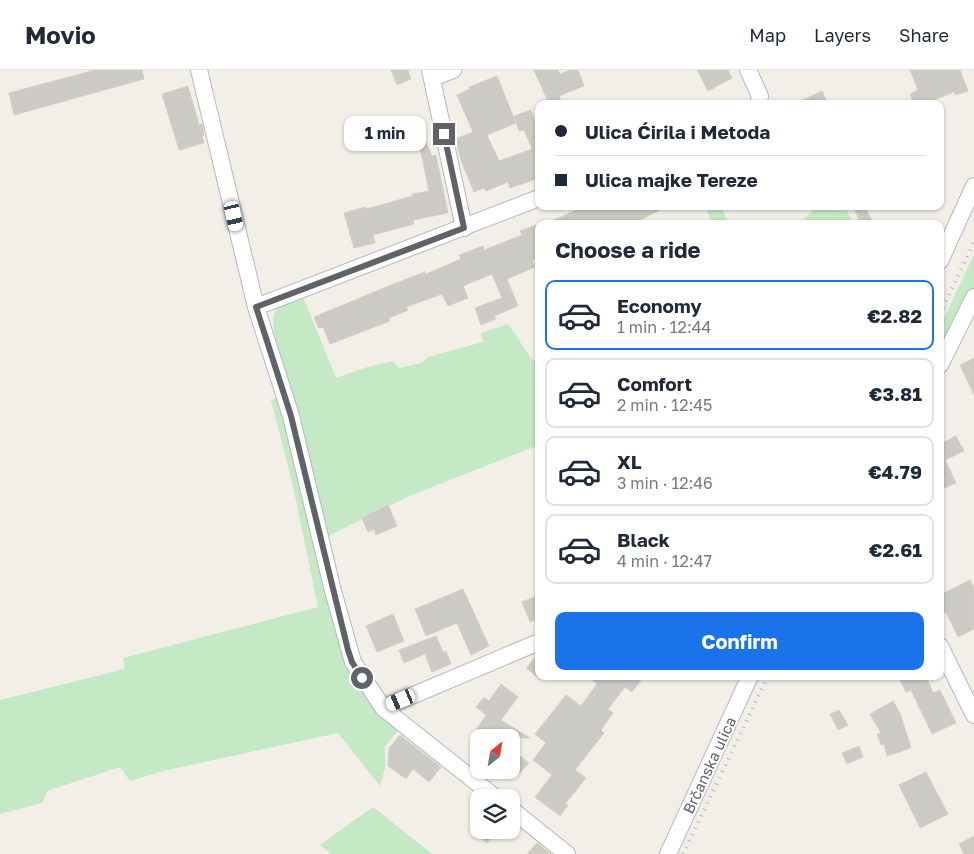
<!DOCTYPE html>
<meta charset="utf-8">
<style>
:root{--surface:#fff;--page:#f2f2f3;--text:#1f2937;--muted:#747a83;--line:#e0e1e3;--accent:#1a73e8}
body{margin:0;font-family:"Golos Text",sans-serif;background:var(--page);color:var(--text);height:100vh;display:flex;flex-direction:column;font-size:19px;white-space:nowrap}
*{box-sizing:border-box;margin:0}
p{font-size:16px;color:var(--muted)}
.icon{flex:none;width:28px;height:28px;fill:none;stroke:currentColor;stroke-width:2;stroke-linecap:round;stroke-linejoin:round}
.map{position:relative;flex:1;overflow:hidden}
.sheet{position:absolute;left:535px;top:150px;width:409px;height:460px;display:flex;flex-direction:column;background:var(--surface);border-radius:10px;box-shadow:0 1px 4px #0004}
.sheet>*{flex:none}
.hud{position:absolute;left:535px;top:30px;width:409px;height:110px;border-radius:10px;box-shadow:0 1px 4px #0004;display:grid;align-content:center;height:110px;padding:0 20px;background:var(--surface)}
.needle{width:32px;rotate:30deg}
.fabs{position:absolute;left:470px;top:659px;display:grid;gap:10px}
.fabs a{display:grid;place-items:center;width:50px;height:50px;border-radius:10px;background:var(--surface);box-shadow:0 1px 4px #0004;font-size:25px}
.end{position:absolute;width:22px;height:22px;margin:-11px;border:6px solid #5f6368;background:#fff;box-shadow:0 0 0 2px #fff}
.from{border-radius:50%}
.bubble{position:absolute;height:35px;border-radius:10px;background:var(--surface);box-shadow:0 1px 4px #0004;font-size:16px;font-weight:700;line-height:35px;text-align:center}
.car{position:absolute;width:15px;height:30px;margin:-15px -8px;border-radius:6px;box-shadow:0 0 4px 1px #0007;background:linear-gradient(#fff 24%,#345 0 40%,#fff 0 76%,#345 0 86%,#fff 0)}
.hud b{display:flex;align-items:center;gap:18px;height:48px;font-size:19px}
.hud b+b{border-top:1px solid var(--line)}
.hud i{width:12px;height:12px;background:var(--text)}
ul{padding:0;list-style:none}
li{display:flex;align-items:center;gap:15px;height:70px;margin:0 10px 8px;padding:0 10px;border:2px solid var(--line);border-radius:10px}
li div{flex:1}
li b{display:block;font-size:19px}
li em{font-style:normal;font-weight:700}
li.active{border-color:var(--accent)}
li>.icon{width:45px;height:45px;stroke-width:1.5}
h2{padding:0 20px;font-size:22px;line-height:60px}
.primary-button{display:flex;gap:10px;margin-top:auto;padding:10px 20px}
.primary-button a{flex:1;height:58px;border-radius:10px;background:var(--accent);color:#fff;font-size:20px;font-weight:700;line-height:58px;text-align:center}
header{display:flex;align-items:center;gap:30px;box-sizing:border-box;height:70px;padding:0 25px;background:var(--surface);border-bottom:1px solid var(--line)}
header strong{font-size:24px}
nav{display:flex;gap:28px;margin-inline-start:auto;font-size:18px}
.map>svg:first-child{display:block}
.green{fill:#c5e8c5}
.building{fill:#cccac5;stroke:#d6d1c6}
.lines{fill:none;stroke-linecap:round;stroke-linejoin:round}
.street-casing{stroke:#b5b8bc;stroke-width:18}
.street{stroke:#fff;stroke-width:16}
.rail{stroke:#b6b7b8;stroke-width:4;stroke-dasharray:1 6;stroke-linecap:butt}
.route{stroke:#5f6368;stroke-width:6}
.labels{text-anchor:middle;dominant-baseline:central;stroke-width:4;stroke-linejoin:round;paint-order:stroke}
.street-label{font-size:15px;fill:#5f6368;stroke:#fff}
</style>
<header>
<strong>Movio</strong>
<nav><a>Map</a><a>Layers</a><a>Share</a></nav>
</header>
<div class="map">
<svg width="974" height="784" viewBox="0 0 974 784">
<rect width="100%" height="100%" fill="#f1efe8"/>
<path class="green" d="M705 136H721L729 154H713Z
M817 136H845L853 154H769L803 150Z
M974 184V217L940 285V257Z
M304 229 336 308 364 298 393 291 399 298 422 293 428 287 483 272 481 263 508 254 533 291 539 289V375L409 426 326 467 275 267C270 235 276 237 304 229Z
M280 328 332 543 399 660 385 676V699L380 716 338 663 163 701 130 711 120 697 47 721 42 733 0 744V630L125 599 123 588 318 537 293 416 271 330Z
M373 737 432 784H331L320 775Z"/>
<path class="building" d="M95 0H142L144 9 14 45 9 23Z
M391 0H408L411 9 397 15Z
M534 0H558L560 4 570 0H578L584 16 559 26 562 34H549Z
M697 0H728L732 8 708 21Z
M910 0H960L968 21 955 25 954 22 924 34H914L910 24 918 20Z
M497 6 516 53 487 65 499 91 532 79 524 60 519 61 514 46 531 40 539 63V108L510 118 508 112 486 121 484 118 474 122 462 93 455 69 473 62 457 25 470 19 469 17Z
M188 16 199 55 202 54 204 65 202 66 204 73 179 80 162 24Z
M822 21 828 34H794Z
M416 48 432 86 436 85 448 143 413 150 414 154 373 165 375 173 354 178 344 143 365 137 366 139 413 126 412 124 429 121 419 73 402 80 392 57Z
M585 136H668L640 150 642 154H545Z
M853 136H865L873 154H861Z
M536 155 539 162V187L532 190 535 197 507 209 518 236 494 246 496 249 481 255 475 238 502 228 492 204 463 216 468 228 448 236 442 224 406 237 408 240 389 248 390 251 330 274 323 257 319 258 314 247 396 213 425 202 426 204 461 189 459 185 483 176 484 180 522 165 520 161Z
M974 288V325L960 295Z
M956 366 964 381 945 390 956 413 940 420V374Z
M388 435 397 456 376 465 374 459 368 462 362 448Z
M970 510 974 518V559L958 567 946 542 943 543 940 536V525Z
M463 519 489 576 471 585 457 553 426 566 415 539Z
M539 525V548L530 552 522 532Z
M393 544 404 571 377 582 366 556Z
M436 566 443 582 446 581 451 594 432 602 425 584 404 593 399 580Z
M539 583V608L526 598Z
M588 606H644L632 622 625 617 608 639 613 643 601 660 604 663 575 700 586 708 565 734 568 735 560 746 535 727 552 705 533 690 546 673 535 664 566 625 581 636 597 614Z
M898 606H926L933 623 940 620 956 653 932 664 911 620 906 622Z
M501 614 518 627 501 650 530 668H486L476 660 486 645 476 637 484 627 489 631Z
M893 631 900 643 911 678 887 686 884 674 881 675 877 664 881 663 870 644Z
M839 640 848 655 838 660 830 644Z
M400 665 441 697 429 712 413 699 406 709 388 696 389 678Z
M859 676 863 687 847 694 842 683Z
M511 685 516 688 519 685 529 693 519 704 511 698Z
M926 702 948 744 920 758 899 715Z
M470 760H496L487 773Z
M974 766V784H964L959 774Z
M537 773 551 784H527Z"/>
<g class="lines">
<defs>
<path id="street" d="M199 0 256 237 291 346 333 521 353 592 383 638 496 728
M430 0 464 158
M748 0 760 26 758 34
M432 8 453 0
M940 191 974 116
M256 237 539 128
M940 295 974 227
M940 576 974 645
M383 638 539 572
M511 739 567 784
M668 784 750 606"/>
</defs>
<use href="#street" class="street-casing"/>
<use href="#street" class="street"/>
<path class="rail" d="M940 244 974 172
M683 784 768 606"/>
</g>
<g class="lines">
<path class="route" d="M362 608 352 592 348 580 291 346 256 237 464 158 444 64"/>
</g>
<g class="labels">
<g class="street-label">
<text transform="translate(709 695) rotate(-65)">Brčanska ulica</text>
</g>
</g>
</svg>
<div class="fabs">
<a><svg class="needle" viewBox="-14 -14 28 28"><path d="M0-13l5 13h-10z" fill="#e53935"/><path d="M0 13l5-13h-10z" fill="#747a83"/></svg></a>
<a><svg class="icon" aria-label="layers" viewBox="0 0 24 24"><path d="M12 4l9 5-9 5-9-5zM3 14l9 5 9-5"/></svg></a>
</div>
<i class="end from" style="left:362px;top:608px"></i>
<i class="end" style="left:444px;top:64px"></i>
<div class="bubble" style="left:344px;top:46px;width:82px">1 min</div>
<i class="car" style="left:234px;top:146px;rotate:167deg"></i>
<i class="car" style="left:401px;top:630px;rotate:247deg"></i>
<div class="hud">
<b><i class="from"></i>Ulica Ćirila i Metoda</b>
<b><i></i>Ulica majke Tereze</b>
</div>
<section class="sheet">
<h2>Choose a ride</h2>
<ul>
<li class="active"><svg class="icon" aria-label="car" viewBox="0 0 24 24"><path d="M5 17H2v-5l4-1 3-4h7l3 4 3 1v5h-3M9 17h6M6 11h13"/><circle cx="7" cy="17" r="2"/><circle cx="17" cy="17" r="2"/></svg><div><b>Economy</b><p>1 min · 12:44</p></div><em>€2.82</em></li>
<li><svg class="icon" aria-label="car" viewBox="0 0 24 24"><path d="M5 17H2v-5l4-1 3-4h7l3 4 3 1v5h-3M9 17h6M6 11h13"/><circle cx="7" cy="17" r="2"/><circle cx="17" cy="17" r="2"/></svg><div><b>Comfort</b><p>2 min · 12:45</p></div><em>€3.81</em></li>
<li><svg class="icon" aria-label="car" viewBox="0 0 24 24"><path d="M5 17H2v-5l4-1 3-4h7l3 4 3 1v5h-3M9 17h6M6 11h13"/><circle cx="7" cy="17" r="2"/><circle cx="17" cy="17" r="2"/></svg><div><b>XL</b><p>3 min · 12:46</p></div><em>€4.79</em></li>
<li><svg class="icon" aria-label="car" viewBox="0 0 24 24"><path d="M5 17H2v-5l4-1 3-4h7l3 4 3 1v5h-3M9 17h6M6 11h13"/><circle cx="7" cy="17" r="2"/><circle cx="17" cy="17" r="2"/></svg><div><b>Black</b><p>4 min · 12:47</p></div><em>€2.61</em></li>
</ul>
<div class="primary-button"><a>Confirm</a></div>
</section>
</div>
